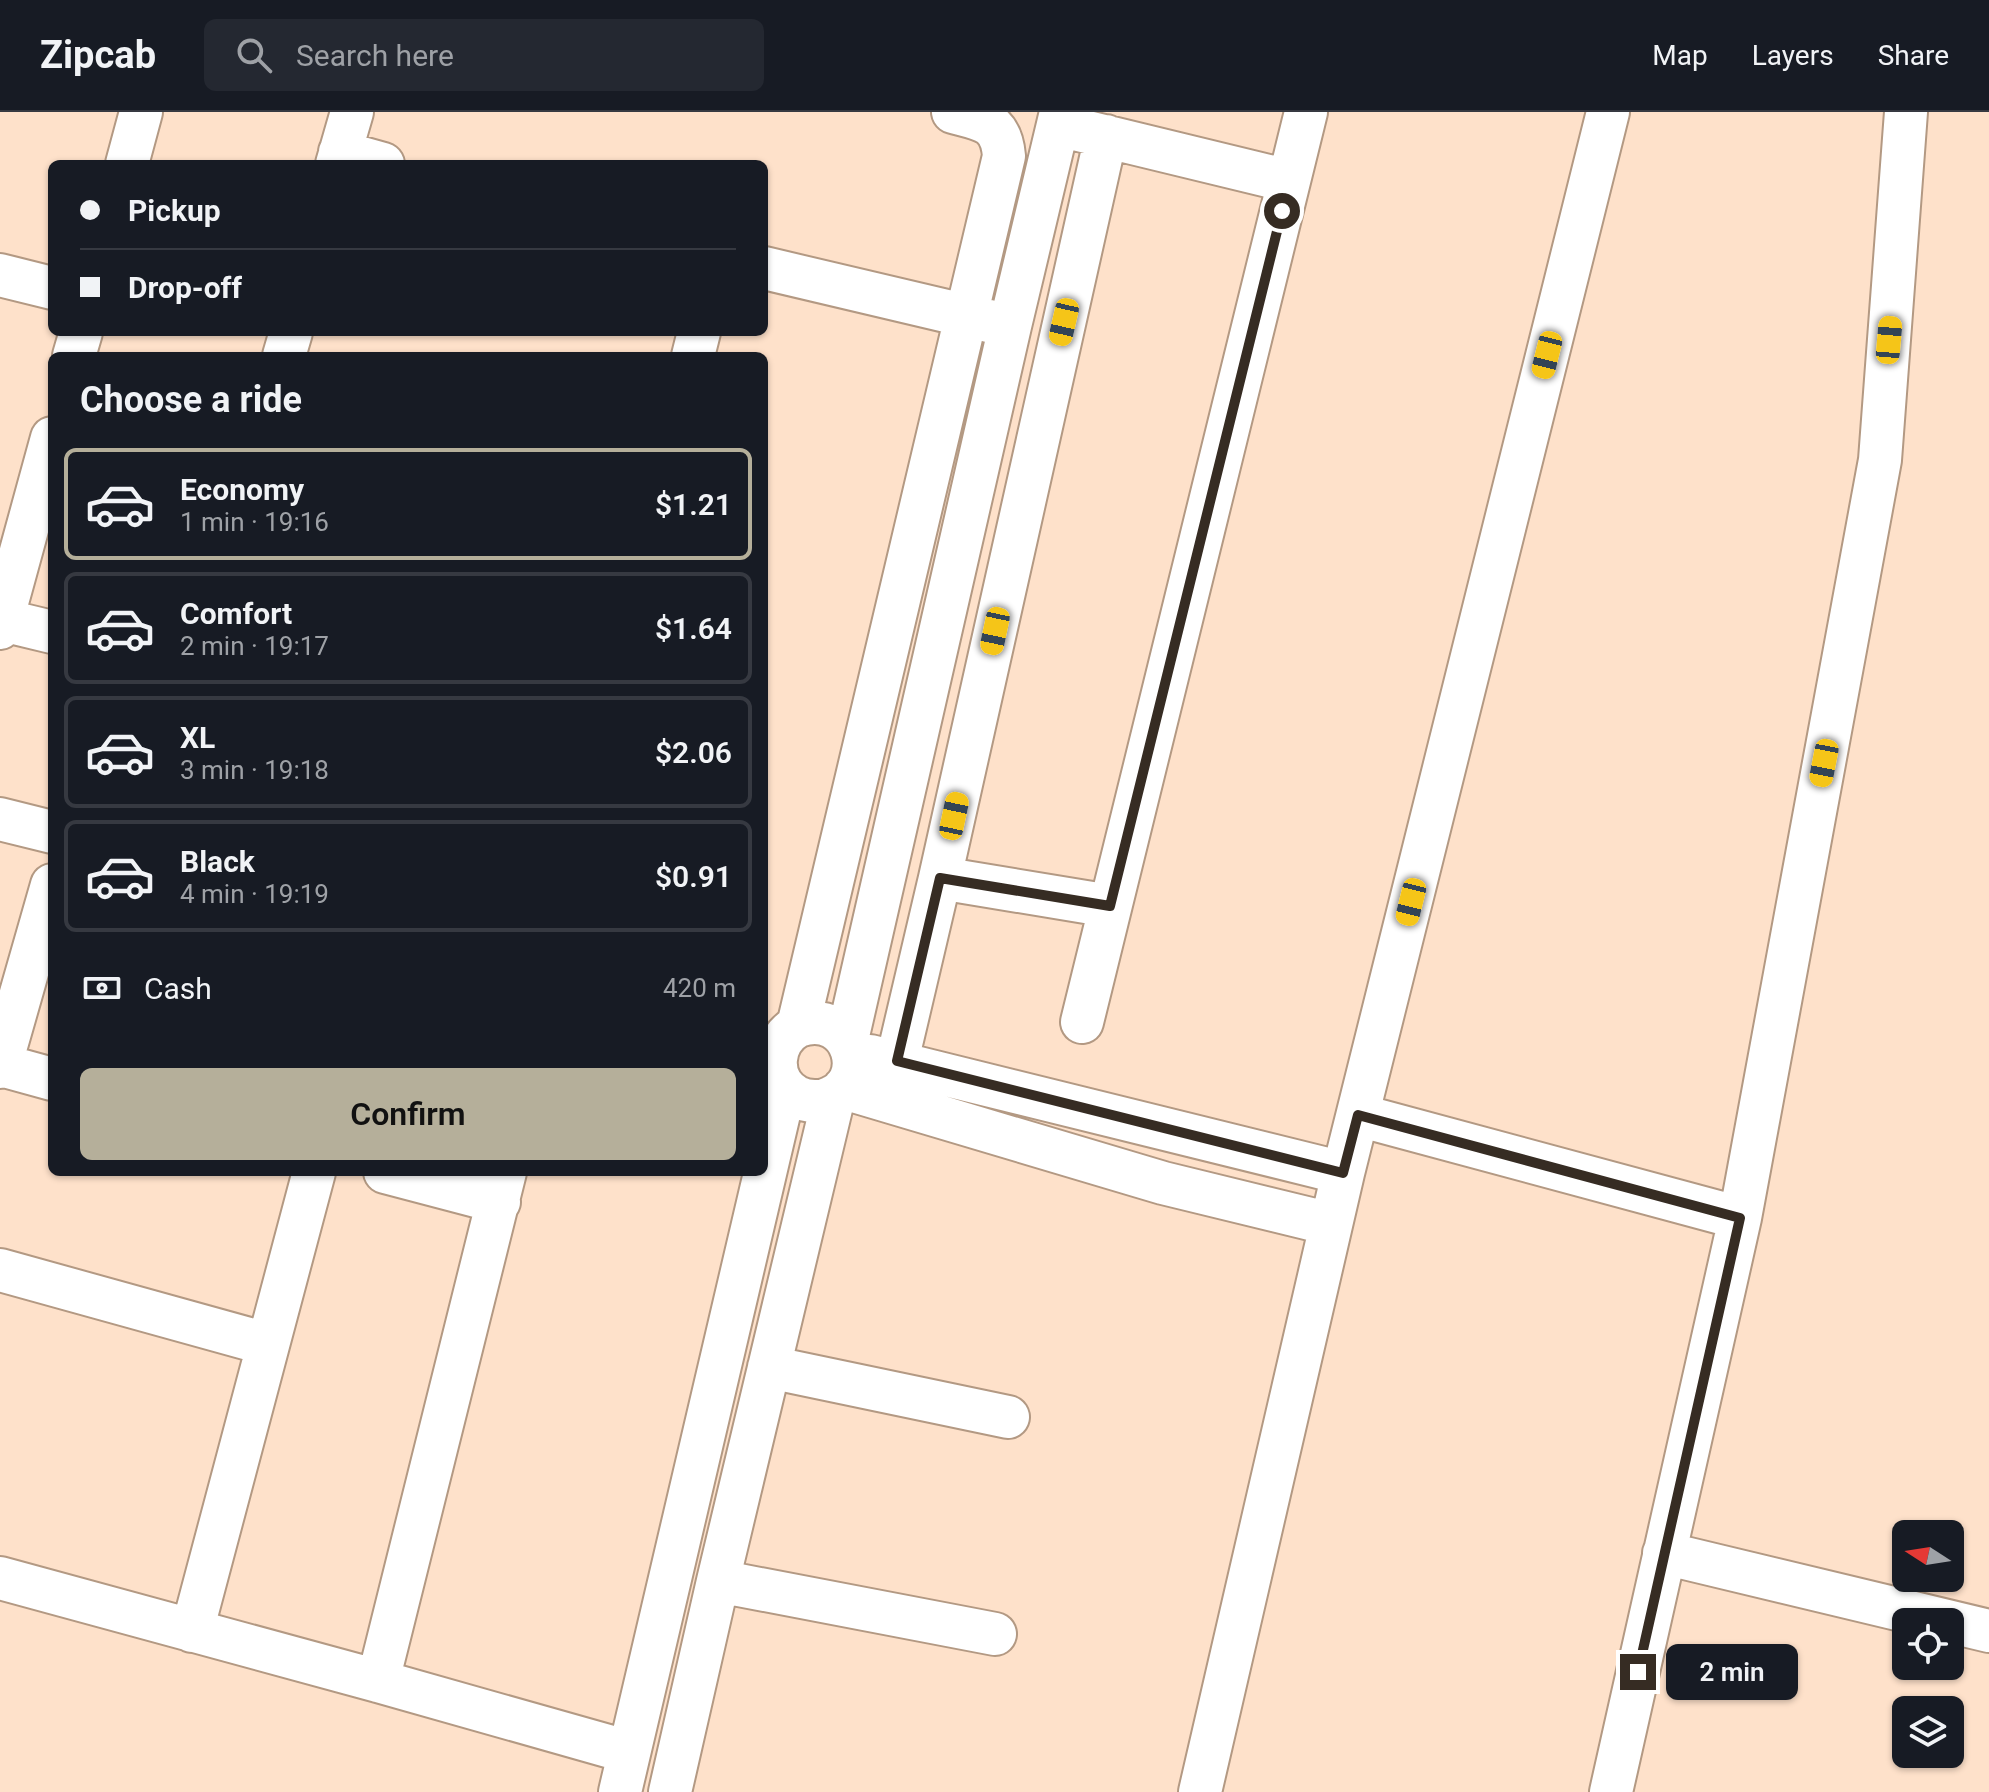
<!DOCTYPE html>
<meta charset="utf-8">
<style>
:root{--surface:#171b24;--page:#242831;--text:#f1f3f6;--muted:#9ea1a6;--line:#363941;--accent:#b5af9a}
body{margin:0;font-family:Roboto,sans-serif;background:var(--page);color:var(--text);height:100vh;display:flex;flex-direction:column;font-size:30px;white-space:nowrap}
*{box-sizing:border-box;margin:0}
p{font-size:26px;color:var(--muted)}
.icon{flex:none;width:44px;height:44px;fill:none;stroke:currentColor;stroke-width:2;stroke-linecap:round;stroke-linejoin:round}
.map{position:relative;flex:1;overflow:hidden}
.details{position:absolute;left:48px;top:240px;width:720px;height:824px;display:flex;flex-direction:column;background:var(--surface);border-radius:12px;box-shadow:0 2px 6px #0004}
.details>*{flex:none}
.guide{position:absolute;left:48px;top:48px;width:720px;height:176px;border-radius:12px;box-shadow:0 2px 6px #0004;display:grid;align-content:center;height:176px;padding:0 32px;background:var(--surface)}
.needle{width:52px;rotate:282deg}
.fabs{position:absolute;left:1892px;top:1408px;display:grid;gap:16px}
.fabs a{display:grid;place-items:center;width:72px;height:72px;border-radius:12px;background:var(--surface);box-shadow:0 2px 6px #0004;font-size:40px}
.end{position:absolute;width:36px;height:36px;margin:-18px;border:10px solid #362c23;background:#fff;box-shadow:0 0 0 4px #fff}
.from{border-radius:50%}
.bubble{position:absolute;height:56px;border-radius:12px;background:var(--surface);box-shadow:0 2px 6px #0004;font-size:26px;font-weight:600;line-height:56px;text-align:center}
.car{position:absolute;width:24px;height:48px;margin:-24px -12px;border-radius:10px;box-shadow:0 0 6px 2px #0007;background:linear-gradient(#f5c518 24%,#345 0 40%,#f5c518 0 76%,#345 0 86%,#f5c518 0)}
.guide b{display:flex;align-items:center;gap:28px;height:76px;font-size:30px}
.guide b+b{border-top:2px solid var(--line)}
.guide i{width:20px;height:20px;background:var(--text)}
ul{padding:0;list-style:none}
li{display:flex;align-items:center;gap:24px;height:112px;margin:0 16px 12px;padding:0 16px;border:4px solid var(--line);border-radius:12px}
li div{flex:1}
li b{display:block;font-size:30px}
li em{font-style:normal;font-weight:600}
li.current{border-color:var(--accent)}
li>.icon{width:72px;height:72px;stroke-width:1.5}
h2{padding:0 32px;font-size:36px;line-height:96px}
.pay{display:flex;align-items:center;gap:20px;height:88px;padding:0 32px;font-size:30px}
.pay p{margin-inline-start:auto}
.action{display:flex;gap:16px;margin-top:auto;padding:16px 32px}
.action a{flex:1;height:92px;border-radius:12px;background:var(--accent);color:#111;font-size:32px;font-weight:600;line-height:92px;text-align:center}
header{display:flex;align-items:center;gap:48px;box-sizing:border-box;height:112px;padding:0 40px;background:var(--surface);border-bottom:2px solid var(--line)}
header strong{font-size:38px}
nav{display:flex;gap:44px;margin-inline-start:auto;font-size:28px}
.search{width:560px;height:72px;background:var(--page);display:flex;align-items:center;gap:20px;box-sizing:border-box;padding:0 28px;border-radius:12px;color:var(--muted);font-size:30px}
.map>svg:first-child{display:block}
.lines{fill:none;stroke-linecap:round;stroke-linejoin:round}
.minor-casing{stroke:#b39983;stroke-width:46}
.minor{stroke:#fff;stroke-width:42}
.route{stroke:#362c23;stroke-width:10}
</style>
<header>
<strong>Zipcab</strong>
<div class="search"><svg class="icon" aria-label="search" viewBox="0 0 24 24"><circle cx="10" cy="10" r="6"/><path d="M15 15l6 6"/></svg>Search here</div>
<nav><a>Map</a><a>Layers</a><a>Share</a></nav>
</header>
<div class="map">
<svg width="1989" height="1680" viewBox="0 0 1989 1680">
<rect width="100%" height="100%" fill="#fee1ca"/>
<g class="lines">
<defs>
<path id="minor" d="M1079 18 1289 69
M340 40 383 52
M127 52 141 0
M337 52 352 0
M764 156 993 210
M0 163 52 176
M74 244 81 220
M284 244 291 220
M693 244 699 220
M2 508 52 520
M0 516 52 326
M0 707 52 720
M940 766 1110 794
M1082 910 1306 0
M798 914C854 895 876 973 825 988 815 990 804 989 795 984 767 967 771 929 798 914L1004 44C1001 9 983 8 953 0
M847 928 1010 214 1061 0
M870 944 1343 1061
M897 949 940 766 1106 24
M1 953 52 967
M0 955 52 773
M844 976 1163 1071 1331 1112
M1358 1003 1740 1106
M385 1060 499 1090
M0 1158 267 1232
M769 1255 1008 1305
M1664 1441 1989 1519
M0 1466 378 1569 629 1640
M718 1469 995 1522
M192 1519 314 1060
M378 1569 505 1060
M620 1680 785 976
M670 1680 718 1469 834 984
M1200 1680 1343 1061 1608 0
M1611 1680 1740 1106 1880 348 1906 0"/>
</defs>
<use href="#minor" class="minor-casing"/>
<use href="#minor" class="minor"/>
</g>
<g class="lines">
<path class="route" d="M1282 99 1110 794 940 766 897 949 1343 1061 1358 1003 1740 1106 1638 1560"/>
</g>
</svg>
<div class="fabs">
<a><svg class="needle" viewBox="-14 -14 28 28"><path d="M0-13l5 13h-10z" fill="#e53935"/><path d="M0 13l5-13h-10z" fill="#9ea1a6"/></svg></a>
<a><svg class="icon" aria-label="locate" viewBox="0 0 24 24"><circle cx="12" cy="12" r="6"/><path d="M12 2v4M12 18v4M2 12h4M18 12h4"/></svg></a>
<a><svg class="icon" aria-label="layers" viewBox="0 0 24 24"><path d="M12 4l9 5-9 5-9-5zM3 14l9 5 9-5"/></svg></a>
</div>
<i class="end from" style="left:1282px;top:99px"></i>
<i class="end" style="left:1638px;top:1560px"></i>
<div class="bubble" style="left:1666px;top:1532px;width:132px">2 min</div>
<i class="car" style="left:1064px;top:210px;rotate:193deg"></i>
<i class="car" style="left:1889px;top:228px;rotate:5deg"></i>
<i class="car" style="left:1547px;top:243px;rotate:194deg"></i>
<i class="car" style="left:995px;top:519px;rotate:192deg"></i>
<i class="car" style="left:1824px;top:651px;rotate:191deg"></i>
<i class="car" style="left:954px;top:704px;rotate:12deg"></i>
<i class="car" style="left:1411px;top:790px;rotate:194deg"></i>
<div class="guide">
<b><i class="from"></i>Pickup</b>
<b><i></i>Drop-off</b>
</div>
<section class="details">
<h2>Choose a ride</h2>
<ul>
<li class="current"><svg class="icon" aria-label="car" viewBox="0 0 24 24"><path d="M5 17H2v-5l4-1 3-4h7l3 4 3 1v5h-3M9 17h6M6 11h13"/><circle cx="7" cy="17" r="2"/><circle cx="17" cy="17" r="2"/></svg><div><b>Economy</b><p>1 min · 19:16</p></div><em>$1.21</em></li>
<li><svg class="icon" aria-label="car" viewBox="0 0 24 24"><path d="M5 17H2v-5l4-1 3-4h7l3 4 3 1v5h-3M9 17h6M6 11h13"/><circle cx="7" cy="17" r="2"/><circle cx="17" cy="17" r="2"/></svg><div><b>Comfort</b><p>2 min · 19:17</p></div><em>$1.64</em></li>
<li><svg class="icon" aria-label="car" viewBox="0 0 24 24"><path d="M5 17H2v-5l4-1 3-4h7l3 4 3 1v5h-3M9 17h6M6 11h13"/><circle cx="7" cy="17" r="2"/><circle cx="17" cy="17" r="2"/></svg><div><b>XL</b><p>3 min · 19:18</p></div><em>$2.06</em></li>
<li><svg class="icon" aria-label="car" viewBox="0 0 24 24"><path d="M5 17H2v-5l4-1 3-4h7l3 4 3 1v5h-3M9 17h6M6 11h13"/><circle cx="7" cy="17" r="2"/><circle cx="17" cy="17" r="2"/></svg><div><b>Black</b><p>4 min · 19:19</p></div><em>$0.91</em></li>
</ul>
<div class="pay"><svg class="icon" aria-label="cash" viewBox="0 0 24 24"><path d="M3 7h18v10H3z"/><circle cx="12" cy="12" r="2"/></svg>Cash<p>420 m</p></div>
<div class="action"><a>Confirm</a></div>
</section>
</div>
